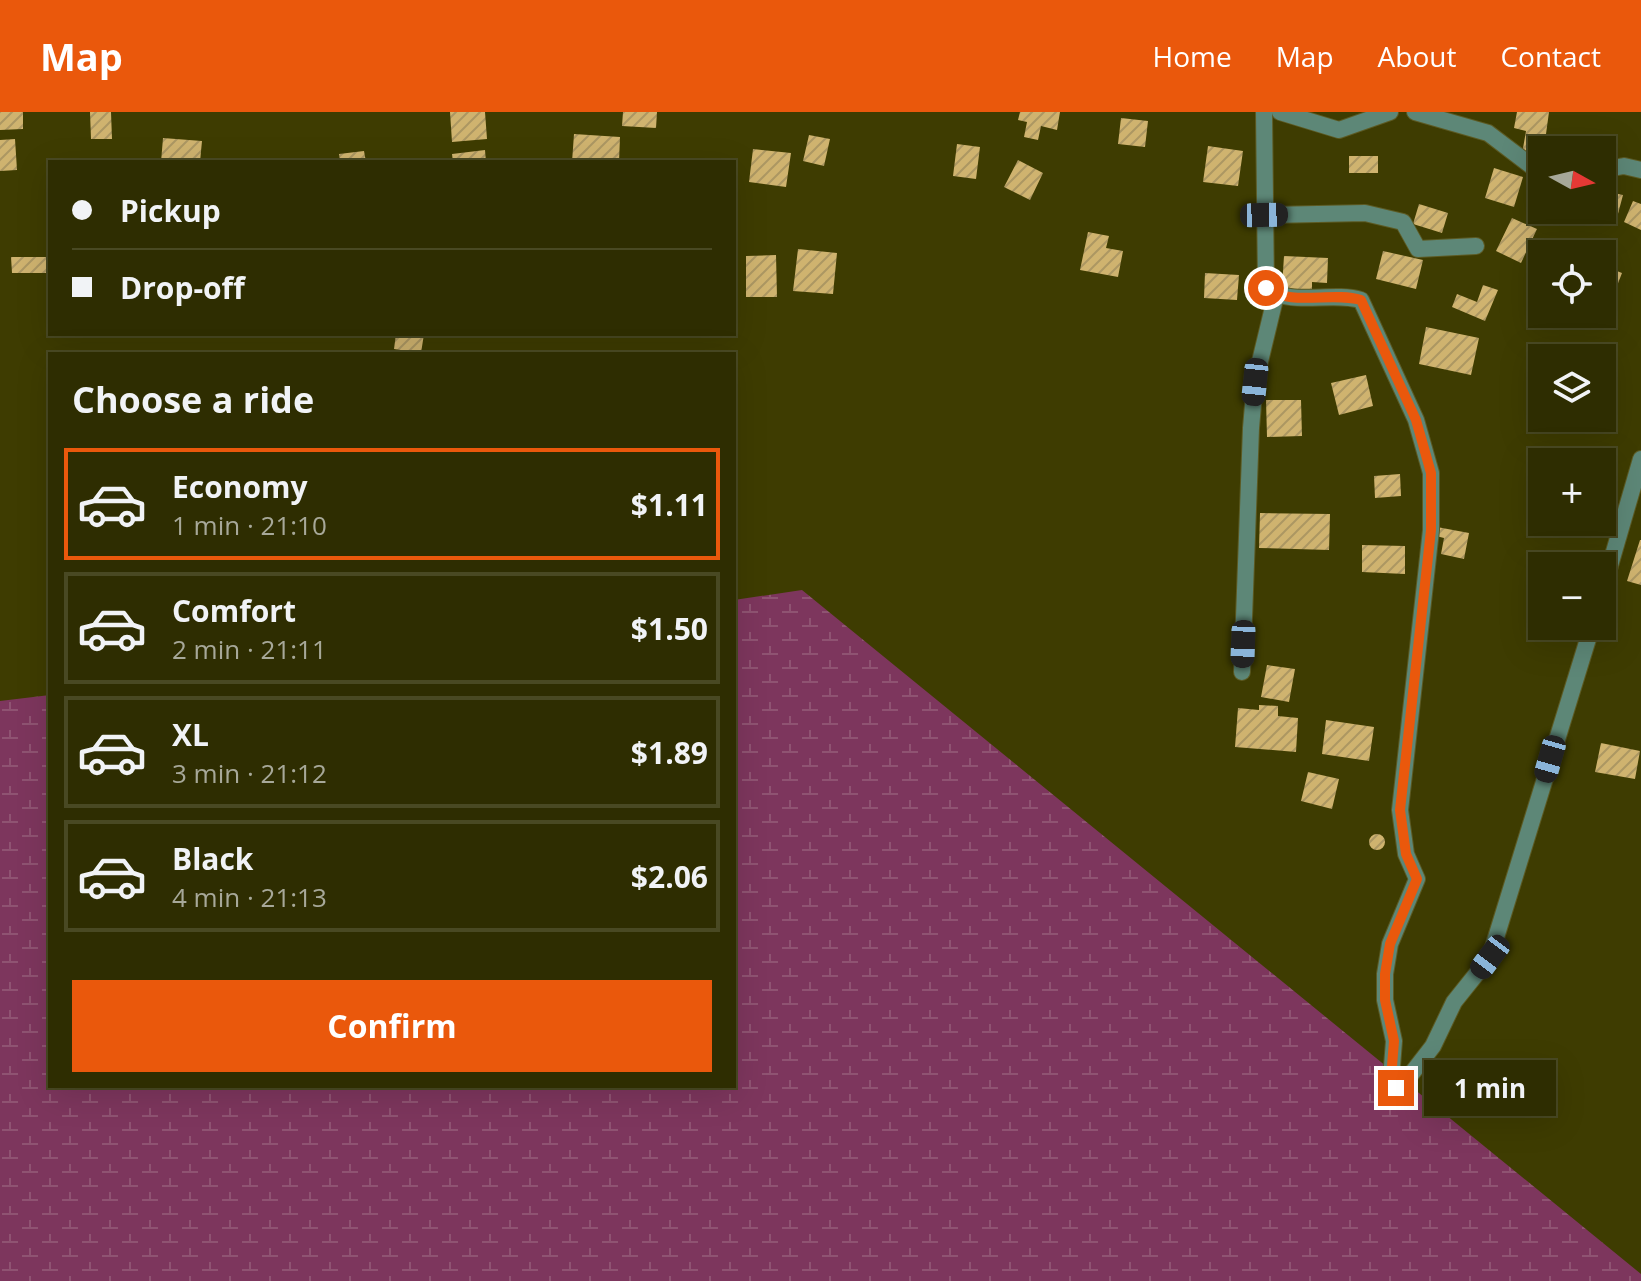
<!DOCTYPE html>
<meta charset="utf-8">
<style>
:root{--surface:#2e2d01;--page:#36350b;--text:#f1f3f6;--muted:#a7a899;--line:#494923;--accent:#ea580c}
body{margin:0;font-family:"Open Sans",sans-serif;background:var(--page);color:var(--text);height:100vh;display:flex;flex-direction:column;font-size:30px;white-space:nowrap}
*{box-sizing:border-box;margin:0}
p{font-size:26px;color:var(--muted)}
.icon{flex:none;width:44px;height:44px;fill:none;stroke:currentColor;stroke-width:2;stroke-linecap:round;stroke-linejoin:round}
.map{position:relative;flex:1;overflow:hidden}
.details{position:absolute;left:48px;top:240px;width:688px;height:736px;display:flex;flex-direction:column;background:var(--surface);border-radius:0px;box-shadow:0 8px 32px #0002,0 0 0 2px var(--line)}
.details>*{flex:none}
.banner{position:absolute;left:48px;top:48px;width:688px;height:176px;border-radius:0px;box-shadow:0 8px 32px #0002,0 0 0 2px var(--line);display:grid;align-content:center;height:176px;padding:0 24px;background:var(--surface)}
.needle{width:52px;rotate:98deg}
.buttons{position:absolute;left:1528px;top:24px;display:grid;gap:16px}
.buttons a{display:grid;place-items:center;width:88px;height:88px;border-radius:0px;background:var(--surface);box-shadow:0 8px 32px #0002,0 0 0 2px var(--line);font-size:40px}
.end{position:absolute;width:36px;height:36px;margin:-18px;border:10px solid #ea580c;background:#fff;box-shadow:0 0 0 4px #fff}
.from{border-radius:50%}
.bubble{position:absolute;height:56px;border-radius:0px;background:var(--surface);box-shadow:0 8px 32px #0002,0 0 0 2px var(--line);font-size:26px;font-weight:700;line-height:56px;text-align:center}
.car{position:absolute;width:24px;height:48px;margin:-24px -12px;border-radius:10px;box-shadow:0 0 6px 2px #0007;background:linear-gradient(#222 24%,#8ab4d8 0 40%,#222 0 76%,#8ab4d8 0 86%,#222 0)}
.banner b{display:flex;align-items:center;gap:28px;height:76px;font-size:30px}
.banner b+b{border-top:2px solid var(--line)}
.banner i{width:20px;height:20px;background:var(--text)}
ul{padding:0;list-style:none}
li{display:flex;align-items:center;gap:24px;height:112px;margin:0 16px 12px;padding:0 8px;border:4px solid var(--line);border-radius:0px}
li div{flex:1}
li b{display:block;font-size:30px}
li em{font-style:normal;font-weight:700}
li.on{border-color:var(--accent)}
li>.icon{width:72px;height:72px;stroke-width:1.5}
h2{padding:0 24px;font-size:36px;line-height:96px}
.cta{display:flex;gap:16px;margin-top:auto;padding:16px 24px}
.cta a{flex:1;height:92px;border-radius:0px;background:var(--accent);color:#fff;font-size:32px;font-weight:700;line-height:92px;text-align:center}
header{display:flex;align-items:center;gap:48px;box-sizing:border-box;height:112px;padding:0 40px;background:var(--accent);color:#fff}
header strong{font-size:38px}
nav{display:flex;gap:44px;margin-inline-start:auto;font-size:28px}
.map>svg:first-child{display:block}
.wetland{fill:url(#wetland-marsh)}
.building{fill:url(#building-hatch)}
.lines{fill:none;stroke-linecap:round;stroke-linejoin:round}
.minor-casing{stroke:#5c5a23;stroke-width:18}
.minor{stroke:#5d8777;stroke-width:16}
.route{stroke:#ea580c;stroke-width:10}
</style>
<header>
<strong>Map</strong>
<nav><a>Home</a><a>Map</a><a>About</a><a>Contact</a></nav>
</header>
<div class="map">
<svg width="1641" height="1169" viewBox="0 0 1641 1169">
<defs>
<pattern id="wetland-marsh" width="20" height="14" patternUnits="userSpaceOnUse" patternTransform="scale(2)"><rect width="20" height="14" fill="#7d365d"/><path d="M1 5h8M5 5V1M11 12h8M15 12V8" fill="none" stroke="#8f5372"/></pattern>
<pattern id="building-hatch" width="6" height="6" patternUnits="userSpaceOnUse" patternTransform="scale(2)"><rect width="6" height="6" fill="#cfb36f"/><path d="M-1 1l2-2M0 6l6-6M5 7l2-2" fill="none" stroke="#ac9762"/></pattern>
</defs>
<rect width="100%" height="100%" fill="#3e3c01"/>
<path class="wetland" d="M802 478 1641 1162V1169H0V589L50 583V974H734V488Z"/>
<path class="building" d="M0 0H23V17L0 18Z
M90 0H111L112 27H91Z
M450 0H485L487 27 452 30Z
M623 0H657L656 16 622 14Z
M1020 0H1060L1057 18 1041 14 1038 28 1024 25 1027 10 1018 8Z
M1517 0H1549L1546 22 1555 24 1552 38H1542V46L1522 42 1526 19 1514 16Z
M1121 6 1148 9 1145 35 1118 32Z
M574 22 620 25 619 50H572Z
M809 23 830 27 824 54 803 49Z
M163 26 202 29 200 50H161Z
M15 27 17 58 0 59V28Z
M957 32 980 35 976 67 953 64Z
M1208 34 1243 39 1238 74 1203 70Z
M753 37 791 41 786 75 749 70Z
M485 38 486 50H453L452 42Z
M364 39 366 50H340L339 42Z
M1349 44H1378V61H1349Z
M1018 48 1043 61 1030 88 1004 75Z
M1494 56 1523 65 1514 95 1485 86Z
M1614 81 1623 83 1615 113 1583 104 1584 98H1602V84L1613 87Z
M1633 89 1641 92V118L1624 110Z
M1419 92 1448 101 1442 121 1413 112Z
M1512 106 1537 117 1521 151 1496 139Z
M1088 120 1109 124 1106 136 1123 139 1118 165 1080 158Z
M798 137 837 141 833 182 793 179Z
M1383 139 1423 148 1416 177 1376 167Z
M776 143 777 185H746V144Z
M1284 144 1328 146 1327 171 1312 170V180L1282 175Z
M11 145H48V161H12Z
M1604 154 1622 161 1607 200 1602 198Z
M1205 161 1239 163 1237 188 1204 186Z
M1483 173 1498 178 1485 209 1452 195 1457 182 1477 190Z
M1426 215 1479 226 1471 263 1419 252Z
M396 222H424L421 241 394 237Z
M1366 263 1373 294 1339 303 1331 271Z
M1266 288H1301L1302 324 1267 325Z
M1400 362 1401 384 1375 386 1374 364Z
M1260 401 1330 402 1329 438 1259 436Z
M1437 415 1469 421 1464 447 1441 442 1444 426 1436 424Z
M1640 428H1641V473L1627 469Z
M1362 433 1405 434V462L1362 460Z
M1267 553 1295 557 1289 590 1261 585Z
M1259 593 1278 594V604L1298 606 1296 640 1235 635 1238 596 1259 598Z
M1326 608 1374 615 1369 649 1322 642Z
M1601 631 1640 639 1635 667 1595 660Z
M1308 660 1339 667 1332 697 1301 689Z
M1369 730a8 8 0 1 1 16 0a8 8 0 1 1-16 0Z"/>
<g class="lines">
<defs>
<path id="minor" d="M1264 0 1266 176C1292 195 1331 179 1361 188L1416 308 1431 361V418L1400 698 1406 742 1417 767 1390 832 1385 862V888L1394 929 1391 967 1396 976 1402 974 1433 934 1454 890 1490 845 1592 514
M1280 0 1339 18 1390 0
M1415 0 1488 21 1542 62
M1602 58 1624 54 1641 58
M1264 103 1365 101 1403 110 1418 137 1476 134
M1602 481 1641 347
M1242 560 1251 316 1255 270 1276 183"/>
</defs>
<use href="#minor" class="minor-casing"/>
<use href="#minor" class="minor"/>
</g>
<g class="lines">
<path class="route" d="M1266 176C1292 195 1331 179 1361 188L1416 308 1431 361V418L1400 698 1406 742 1417 767 1390 832 1385 862V888L1394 929 1391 967 1396 976"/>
</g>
</svg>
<div class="buttons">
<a><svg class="needle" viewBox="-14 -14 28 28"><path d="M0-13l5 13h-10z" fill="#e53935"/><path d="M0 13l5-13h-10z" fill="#a7a899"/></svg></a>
<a><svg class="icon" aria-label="locate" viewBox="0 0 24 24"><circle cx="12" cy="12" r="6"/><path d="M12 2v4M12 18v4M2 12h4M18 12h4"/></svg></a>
<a><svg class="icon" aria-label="layers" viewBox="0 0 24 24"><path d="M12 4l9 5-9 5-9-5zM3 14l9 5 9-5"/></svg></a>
<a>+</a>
<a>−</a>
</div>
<i class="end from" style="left:1266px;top:176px"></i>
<i class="end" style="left:1396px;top:976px"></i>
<div class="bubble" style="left:1424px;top:948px;width:132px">1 min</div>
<i class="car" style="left:1264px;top:103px;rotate:89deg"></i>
<i class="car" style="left:1255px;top:270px;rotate:186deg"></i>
<i class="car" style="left:1243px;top:532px;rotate:182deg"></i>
<i class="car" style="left:1550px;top:647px;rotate:196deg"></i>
<i class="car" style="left:1490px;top:845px;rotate:217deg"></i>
<div class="banner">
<b><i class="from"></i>Pickup</b>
<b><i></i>Drop-off</b>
</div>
<section class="details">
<h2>Choose a ride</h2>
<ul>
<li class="on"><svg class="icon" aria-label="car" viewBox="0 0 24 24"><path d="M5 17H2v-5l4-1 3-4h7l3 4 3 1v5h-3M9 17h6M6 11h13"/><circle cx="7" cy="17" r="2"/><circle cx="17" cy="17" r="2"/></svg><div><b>Economy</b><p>1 min · 21:10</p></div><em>$1.11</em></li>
<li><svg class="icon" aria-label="car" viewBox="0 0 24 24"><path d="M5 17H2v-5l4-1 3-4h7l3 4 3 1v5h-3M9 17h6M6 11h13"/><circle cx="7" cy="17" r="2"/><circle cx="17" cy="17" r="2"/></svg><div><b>Comfort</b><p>2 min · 21:11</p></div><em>$1.50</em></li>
<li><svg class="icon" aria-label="car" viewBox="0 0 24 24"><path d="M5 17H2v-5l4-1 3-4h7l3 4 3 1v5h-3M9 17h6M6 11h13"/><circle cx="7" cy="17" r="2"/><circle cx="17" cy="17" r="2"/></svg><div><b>XL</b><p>3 min · 21:12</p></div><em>$1.89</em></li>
<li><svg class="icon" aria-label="car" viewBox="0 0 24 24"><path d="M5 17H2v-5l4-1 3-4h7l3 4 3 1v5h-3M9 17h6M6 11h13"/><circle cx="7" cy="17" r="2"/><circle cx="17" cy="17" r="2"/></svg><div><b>Black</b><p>4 min · 21:13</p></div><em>$2.06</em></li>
</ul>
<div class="cta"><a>Confirm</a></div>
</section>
</div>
